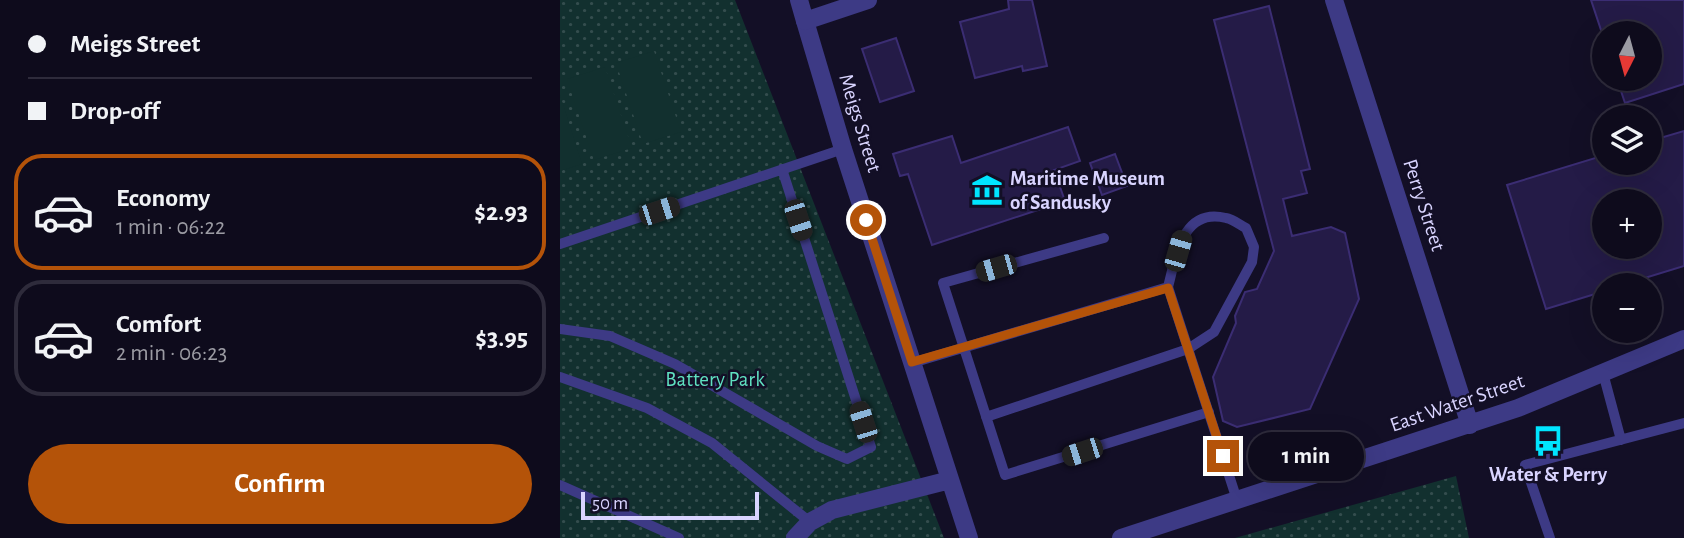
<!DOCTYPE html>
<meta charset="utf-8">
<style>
:root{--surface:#0e0b1c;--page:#171425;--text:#f1f3f6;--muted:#9b9ba3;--line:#2e2b3b;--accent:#b45309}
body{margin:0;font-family:"Alegreya Sans",sans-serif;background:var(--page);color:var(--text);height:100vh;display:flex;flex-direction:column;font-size:26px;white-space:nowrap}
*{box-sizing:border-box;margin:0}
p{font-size:23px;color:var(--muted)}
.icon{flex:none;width:38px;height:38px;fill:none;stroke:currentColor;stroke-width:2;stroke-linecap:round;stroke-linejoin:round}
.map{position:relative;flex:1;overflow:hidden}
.panel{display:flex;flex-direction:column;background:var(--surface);width:560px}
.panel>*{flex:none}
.top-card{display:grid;align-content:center;height:154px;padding:0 28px;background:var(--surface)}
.needle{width:46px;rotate:186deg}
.fabs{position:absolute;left:1032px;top:21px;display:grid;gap:14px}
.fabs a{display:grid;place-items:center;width:70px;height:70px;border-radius:50%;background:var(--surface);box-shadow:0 7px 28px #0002,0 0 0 2px var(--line);font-size:35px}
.scale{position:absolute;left:21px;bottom:18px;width:178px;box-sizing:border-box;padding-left:7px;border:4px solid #d9d4ff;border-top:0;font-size:19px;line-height:24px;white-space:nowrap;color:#d9d4ff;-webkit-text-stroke:5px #130f26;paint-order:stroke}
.end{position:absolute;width:32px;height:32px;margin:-16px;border:9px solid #b45309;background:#fff;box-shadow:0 0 0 4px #fff}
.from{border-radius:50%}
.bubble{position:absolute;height:49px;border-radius:24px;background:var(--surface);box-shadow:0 7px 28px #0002,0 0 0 2px var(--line);font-size:23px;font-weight:700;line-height:49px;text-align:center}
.car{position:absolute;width:21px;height:42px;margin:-21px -10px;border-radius:9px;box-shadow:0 0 5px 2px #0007;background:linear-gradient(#222 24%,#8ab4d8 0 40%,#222 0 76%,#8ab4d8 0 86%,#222 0)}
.top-card b{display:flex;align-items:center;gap:24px;height:66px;font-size:26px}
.top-card b+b{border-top:2px solid var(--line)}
.top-card i{width:18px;height:18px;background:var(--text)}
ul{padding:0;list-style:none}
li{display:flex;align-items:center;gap:21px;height:116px;margin:0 14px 10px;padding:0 14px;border:4px solid var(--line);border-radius:28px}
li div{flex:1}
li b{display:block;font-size:26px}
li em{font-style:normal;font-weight:700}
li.current{border-color:var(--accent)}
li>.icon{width:63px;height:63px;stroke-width:1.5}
.button{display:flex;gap:14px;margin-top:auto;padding:14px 28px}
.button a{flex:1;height:80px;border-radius:42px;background:var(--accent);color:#fff;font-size:28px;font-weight:700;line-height:80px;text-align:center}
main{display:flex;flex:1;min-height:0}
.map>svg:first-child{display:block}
.grass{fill:url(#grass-dots)}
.pitch{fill:#12302f}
.building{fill:#241b47;stroke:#3b2d73;stroke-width:2;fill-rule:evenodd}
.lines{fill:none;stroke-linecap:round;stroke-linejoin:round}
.service{stroke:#3d3a85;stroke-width:10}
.minor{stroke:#3d3a85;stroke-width:18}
.tertiary{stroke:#3d3a85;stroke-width:18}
.route{stroke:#b45309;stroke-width:9}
.labels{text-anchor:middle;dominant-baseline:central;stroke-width:5;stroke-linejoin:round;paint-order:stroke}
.street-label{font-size:21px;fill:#d9d4ff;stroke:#130f26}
.poi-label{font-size:21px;font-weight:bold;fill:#d9d4ff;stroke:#130f26;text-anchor:start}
.park-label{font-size:21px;fill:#5fe0c0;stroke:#130f26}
</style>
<main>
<section class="panel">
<div class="top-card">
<b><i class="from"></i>Meigs Street</b>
<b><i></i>Drop-off</b>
</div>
<ul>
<li class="current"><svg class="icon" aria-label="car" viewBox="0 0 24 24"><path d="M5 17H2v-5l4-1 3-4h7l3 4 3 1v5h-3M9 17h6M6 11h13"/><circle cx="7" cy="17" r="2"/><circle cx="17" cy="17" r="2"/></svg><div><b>Economy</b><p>1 min · 06:22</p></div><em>$2.93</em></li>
<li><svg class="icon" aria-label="car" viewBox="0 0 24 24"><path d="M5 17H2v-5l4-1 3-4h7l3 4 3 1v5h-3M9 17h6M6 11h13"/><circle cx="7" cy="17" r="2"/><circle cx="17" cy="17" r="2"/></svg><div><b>Comfort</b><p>2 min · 06:23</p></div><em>$3.95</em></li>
</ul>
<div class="button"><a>Confirm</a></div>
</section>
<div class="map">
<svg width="1124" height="538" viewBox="0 0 1124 538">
<defs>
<pattern id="grass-dots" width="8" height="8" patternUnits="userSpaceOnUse" patternTransform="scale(1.75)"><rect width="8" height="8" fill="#12302f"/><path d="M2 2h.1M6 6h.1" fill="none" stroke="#344d4e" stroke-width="1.8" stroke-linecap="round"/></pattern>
</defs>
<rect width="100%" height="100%" fill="#130f26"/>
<path class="grass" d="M0 0H175L384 538H0Z
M896 476 909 538H675Z"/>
<path class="pitch" d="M94 51 121 132 83 144 56 63Z
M45 67 72 148 34 160 7 79Z
M0 95 22 164 0 171Z"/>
<path class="building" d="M448 0H472L487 66 463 71 462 66 415 78 400 22 449 9Z
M1031 0H1124V84L1065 103 1057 79H1090V33H1042Z
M709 6 750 169 741 171 747 193 723 199 732 236 771 227 785 233 799 299 750 409 677 427 663 421 653 377 676 323 675 316 685 292 697 289 714 251 654 20Z
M336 38 354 91 320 102 302 49Z
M508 127 520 161 494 170 505 201 372 245 348 174 340 176 333 154 392 136 401 163Z
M1124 131V266L1062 285H1045V291L986 309 947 185 1045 155V163H1090V141ZM1045 201H1090V247H1045Z
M555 154 567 186 542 195 530 163Z"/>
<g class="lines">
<path class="service" d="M544 238 383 283 445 475 649 412
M0 244 283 149
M608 287 677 500
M0 329 50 336 115 364 257 446 287 459 311 447 222 169
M352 363 608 287C616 257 622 207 666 218 673 219 680 225 686 228L694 247 692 262 654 332 628 349 426 417
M1043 373 1061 440
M0 377 87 408 152 443 250 522
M0 485 119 538
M990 538 965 465 1124 423"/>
<path class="minor" d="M774 0 910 425
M245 21 283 149 409 538
M235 538 250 522 272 510 390 480
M561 538 958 408 1124 339"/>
<path class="tertiary" d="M239 0 245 21 308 0"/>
</g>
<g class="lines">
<path class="route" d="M306 220 352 362 608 288 663 456"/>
</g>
<defs>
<symbol id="museum-bare" viewBox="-9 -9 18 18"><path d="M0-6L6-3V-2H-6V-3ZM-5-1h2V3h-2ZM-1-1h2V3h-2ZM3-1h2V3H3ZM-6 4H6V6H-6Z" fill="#00e5ff" stroke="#130f26" stroke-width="2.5" paint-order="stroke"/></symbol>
<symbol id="bus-bare" viewBox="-9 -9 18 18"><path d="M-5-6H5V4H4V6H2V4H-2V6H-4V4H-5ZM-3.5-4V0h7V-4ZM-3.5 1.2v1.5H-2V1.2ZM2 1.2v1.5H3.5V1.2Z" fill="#00e5ff" stroke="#130f26" stroke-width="2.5" paint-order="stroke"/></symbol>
</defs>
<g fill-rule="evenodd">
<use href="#museum-bare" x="405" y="168" width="44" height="44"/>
<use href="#bus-bare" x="966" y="419" width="44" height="44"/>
</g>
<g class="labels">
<g class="street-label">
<text transform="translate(300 123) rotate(73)">Meigs Street</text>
<text transform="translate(864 205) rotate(72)">Perry Street</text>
<text transform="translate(897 403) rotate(-19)">East Water Street</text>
</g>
<g class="poi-label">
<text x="450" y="178">Maritime Museum<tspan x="450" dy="24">of Sandusky</tspan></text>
<text x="988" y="474" text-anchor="middle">Water &amp; Perry</text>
</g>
<g class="park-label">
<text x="155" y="379">Battery Park</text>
</g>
</g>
</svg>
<div class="fabs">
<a><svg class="needle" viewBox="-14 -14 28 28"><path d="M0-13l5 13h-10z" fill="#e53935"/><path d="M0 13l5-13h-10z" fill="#9b9ba3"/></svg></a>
<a><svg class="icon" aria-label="layers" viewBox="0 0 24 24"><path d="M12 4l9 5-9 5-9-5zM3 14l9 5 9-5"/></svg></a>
<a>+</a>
<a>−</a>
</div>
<div class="scale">50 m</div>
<i class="end from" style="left:306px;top:220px"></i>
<i class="end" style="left:663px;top:456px"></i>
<div class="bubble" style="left:688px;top:432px;width:116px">1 min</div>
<i class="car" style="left:99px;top:211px;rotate:72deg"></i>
<i class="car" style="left:238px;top:220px;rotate:162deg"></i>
<i class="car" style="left:618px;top:251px;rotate:16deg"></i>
<i class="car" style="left:436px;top:268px;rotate:254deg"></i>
<i class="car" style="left:303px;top:422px;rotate:342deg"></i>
<i class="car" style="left:522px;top:452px;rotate:252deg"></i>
</div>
</main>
